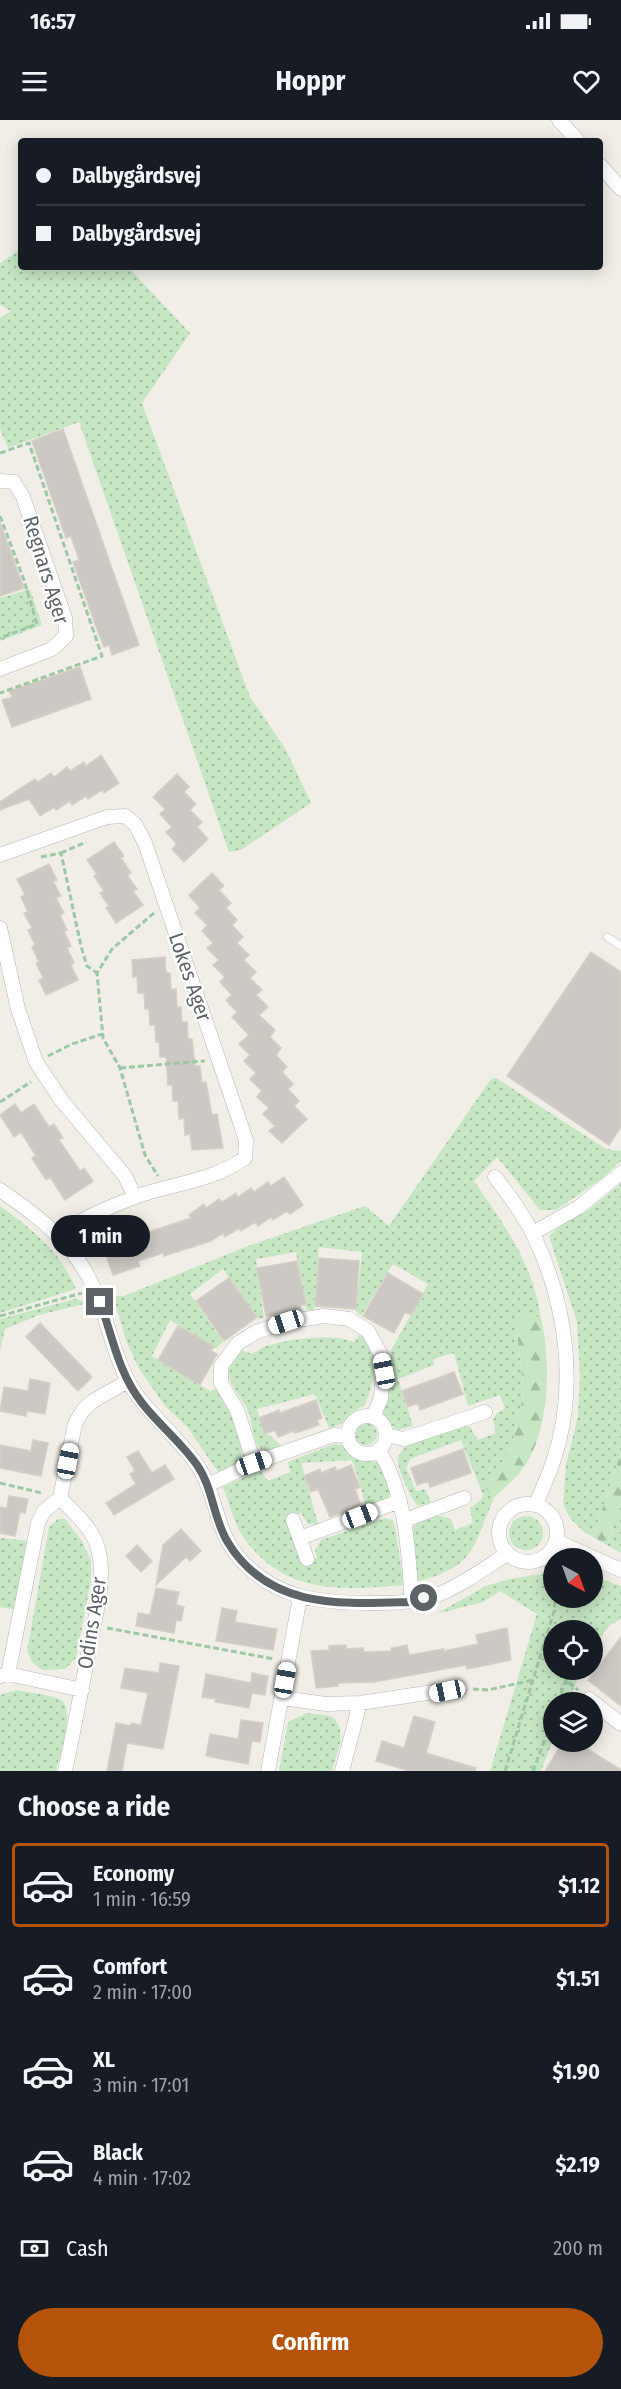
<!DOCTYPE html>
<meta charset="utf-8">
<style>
:root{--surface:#171b24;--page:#242831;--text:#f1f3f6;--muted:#9ea1a6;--line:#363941;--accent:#b45309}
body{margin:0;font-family:"Fira Sans Condensed",sans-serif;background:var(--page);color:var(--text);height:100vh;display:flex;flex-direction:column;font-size:22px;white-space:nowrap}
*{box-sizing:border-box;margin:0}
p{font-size:20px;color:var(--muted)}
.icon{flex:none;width:33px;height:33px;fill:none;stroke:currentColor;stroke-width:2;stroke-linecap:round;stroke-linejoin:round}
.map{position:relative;height:1651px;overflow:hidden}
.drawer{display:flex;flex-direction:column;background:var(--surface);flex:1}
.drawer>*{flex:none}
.hud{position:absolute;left:18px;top:18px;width:585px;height:132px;border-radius:6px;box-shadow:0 3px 15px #0003;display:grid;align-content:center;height:132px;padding:0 18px;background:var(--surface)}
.needle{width:39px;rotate:139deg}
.buttons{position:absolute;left:543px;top:1428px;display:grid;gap:12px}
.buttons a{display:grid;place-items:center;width:60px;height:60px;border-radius:50%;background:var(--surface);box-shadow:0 3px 15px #0003;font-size:30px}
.end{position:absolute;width:27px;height:27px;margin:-14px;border:8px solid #5e6367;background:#fff;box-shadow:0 0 0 3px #fff}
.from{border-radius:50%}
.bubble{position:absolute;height:42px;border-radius:21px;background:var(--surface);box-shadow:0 3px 15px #0003;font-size:20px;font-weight:700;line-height:42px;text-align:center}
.car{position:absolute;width:18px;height:36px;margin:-18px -9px;border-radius:8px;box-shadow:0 0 4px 2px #0007;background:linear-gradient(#fff 24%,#345 0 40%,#fff 0 76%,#345 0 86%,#fff 0)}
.hud b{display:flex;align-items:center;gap:21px;height:57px;font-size:22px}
.hud b+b{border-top:2px solid var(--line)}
.hud i{width:15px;height:15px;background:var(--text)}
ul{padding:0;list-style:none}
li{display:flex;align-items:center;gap:18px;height:84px;margin:0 12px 9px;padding:0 6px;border:3px solid transparent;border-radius:6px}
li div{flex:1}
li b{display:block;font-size:22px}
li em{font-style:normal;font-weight:700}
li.current{border-color:var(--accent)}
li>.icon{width:54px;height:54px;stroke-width:1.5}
h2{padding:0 18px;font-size:27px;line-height:72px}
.pay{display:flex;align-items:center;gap:15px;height:66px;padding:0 18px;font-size:22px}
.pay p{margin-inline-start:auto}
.primary-button{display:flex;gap:12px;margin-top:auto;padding:12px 18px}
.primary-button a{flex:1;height:69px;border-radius:36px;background:var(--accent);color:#fff;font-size:24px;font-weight:700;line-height:69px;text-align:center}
.status{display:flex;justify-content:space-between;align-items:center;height:42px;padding:0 30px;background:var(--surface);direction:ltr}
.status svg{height:16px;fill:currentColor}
header{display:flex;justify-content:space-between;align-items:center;height:78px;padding:0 18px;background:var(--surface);font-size:27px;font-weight:700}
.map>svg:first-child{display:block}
.grass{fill:url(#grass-dots)}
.forest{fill:url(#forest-firs)}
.building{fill:#ccc9c4;stroke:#d5cfc5;stroke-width:1.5}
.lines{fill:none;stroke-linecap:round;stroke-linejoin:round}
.service-casing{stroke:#b4b8bb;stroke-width:8}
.minor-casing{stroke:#b4b8bb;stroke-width:15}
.path{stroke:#9dc8a6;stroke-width:3;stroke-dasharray:6 3;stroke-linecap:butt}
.service{stroke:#fff;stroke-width:7}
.minor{stroke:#fff;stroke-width:14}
.route{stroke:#5e6367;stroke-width:8}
.labels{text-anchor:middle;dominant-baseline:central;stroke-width:4.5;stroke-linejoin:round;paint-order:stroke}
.street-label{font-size:21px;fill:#5e6367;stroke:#fff}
</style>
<div class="status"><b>16:57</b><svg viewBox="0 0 49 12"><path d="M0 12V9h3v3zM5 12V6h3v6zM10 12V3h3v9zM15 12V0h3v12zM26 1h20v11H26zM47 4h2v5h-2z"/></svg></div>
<header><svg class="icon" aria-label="menu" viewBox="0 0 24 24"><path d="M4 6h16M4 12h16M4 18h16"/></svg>Hoppr<svg class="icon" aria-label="heart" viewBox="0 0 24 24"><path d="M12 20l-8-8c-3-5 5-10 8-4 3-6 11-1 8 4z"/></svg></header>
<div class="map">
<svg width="621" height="1651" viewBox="0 0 621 1651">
<defs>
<pattern id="grass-dots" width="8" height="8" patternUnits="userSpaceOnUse" patternTransform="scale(1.5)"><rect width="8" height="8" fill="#c7e7c4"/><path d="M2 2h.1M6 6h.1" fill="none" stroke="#a5bfa3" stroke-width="1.8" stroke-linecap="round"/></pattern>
<pattern id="forest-firs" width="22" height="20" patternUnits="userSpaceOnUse" patternTransform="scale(1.5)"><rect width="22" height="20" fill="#c7e7c4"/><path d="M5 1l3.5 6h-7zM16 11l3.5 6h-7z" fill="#a5bfa3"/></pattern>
</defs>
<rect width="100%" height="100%" fill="#f0eee7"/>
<path class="grass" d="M21 129V147H128L190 213 142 283 250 577 285 628 311 683 241 730 229 732 79 302 8 328 0 309V198L11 191 0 185V143Z
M30 469 42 505 0 521V478Z
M496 958 606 1029 621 1031V1041L601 1059 556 1090H540L497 1037 474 1061C504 1105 533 1143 541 1198L525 1194 516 1205 524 1272 512 1326 486 1369 494 1378C472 1428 476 1446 417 1462L411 1409C420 1398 438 1392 451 1399L455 1410 473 1403 470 1388 481 1380 483 1375 461 1320 410 1339 406 1348 416 1371 425 1369 431 1382 418 1386C412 1381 399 1351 398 1343 397 1336 403 1330 406 1326L463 1305 470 1307 478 1320 496 1313 493 1300 497 1293 505 1288 500 1275 468 1286 454 1233 433 1239 434 1245 398 1259 413 1306 397 1310 385 1298 381 1287 388 1257 390 1232 428 1164 393 1144 361 1196 356 1191 362 1132 319 1127 314 1190H307L296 1132 256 1139 264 1198 259 1199 223 1149 190 1174 223 1222 216 1228 170 1200 152 1236 210 1271 219 1268C232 1291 249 1317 239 1343L218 1352 188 1308 165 1286 138 1247 126 1220 113 1176H124L248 1126 365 1086 389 1106 491 959Z
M621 1064V1332L593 1417 583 1411 570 1398 563 1384 566 1344 578 1296 580 1256 577 1202 549 1116 560 1106 590 1089Z
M0 1086C33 1110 59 1130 76 1169L0 1193Z
M75 1179 83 1181 84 1184 39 1195 5 1209 0 1231V1199Z
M361 1213C381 1239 375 1257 365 1285L351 1293 342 1304 329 1308 315 1274 257 1289 265 1315H270L282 1327C275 1328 266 1333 260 1328 251 1320 253 1303 249 1293 244 1280 227 1264 229 1250 229 1243 236 1235 241 1230L252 1234C257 1231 263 1227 269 1225 289 1219 336 1213 354 1222Z
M355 1314a11 11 0 1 1 22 0a11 11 0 1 1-22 0Z
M334 1324 342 1325 350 1334 359 1339 377 1342 383 1349 392 1371 386 1380 367 1388C361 1372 359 1357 352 1340L301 1343 318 1404H308L301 1393 288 1398 304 1443 317 1438 315 1430 321 1420 385 1398 392 1400 395 1407 404 1465C355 1469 302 1475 263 1439 254 1431 245 1421 239 1410 233 1397 228 1381 223 1367L260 1350 268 1361 290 1352 288 1342Z
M621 1381V1433L607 1425Z
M509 1413a17 17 0 1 1 34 0a17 17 0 1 1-34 0Z
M58 1399H65L82 1421 91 1441V1461L76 1538 65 1549 42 1550 33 1543 27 1531 49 1407Z
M0 1418 30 1421 16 1490 0 1487Z
M553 1452 554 1478H592L593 1456 621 1466V1499L610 1505 593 1526 592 1510H554V1550H581L568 1582H554L553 1620 541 1651H490L537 1494 500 1471 483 1482 436 1494 486 1466 510 1459Z
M17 1570C30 1573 47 1574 59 1579 77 1586 60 1636 56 1651H0V1575Z
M307 1593 331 1596C349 1610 337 1632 332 1651H279L288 1602Z"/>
<path class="forest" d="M525 1194 541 1198C551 1240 550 1306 526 1344 517 1358 505 1367 494 1378L486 1369 512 1326 524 1272 516 1205 517 1199Z
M621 1332V1381L607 1425 593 1417Z"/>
<path class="building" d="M63 309 139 525 112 535 109 525 104 527 98 512 73 442 79 440 71 416 66 418 32 321Z
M0 403 24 468 0 476Z
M80 547 91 579 12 607 2 580 12 577 9 571Z
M101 635 119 663 104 673 102 670 88 679 86 676 72 685 70 681 56 690 54 687 40 696 29 679 0 690V682L35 659 38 662 51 653 54 657 67 647 70 651 84 642 86 646Z
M177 654 189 667 184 672 196 684 190 690 202 702 197 707 208 719 184 742 172 729 177 724 166 712 172 707 160 694 165 689 153 677Z
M114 722 124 736 121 738 131 753 127 755 137 769 133 771 143 785 116 803 106 788 109 786 100 773 104 771 94 756 97 754 87 740Z
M49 744 57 760 53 761 61 776 56 778 64 793 60 795 67 810 64 811 71 826 67 828 74 843 71 845 78 860 46 875 39 860 43 858 36 843 39 842 32 827 35 825 28 810 32 808 24 793 28 792 21 777 25 775 17 759Z
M212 753 224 766 219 770 231 783 226 788 237 800 232 805 243 817 237 823 249 835 244 840 256 852 250 858 262 870 256 875 268 887 259 895 275 910 270 917 281 928 276 935 287 947 282 952 293 964 288 969 299 981 294 986 307 999 282 1023 269 1011 275 1006 263 994 269 988 257 977 262 971 250 959 256 953 244 941 250 935 239 924 249 915 232 897 237 892 226 880 232 875 220 862 225 857 213 845 219 840 207 828 213 823 202 811 207 805 195 793 200 788 189 775Z
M591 832 621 852V1007L609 1025 507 956Z
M165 837 166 853H170L171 870 176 869 177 887H181L182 902H187L188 919H192L195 946H200L202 963 206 962 212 995 217 994 223 1028 192 1030 190 1014 185 1015 184 998 179 999 178 981H173L172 965H168L166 937H160L159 921 156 922 155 905H150L149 889H145L144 873H138L137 856 133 857 132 840Z
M15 984 21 993 34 984 49 1007 54 1004 63 1018 59 1020 80 1051 84 1048 93 1061 65 1080 50 1057 46 1060 32 1038 36 1036 21 1012 14 1017 0 995Z
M284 1057 303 1085 290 1094 287 1091 273 1100 271 1097 258 1106 255 1102 241 1111 239 1108 225 1117 223 1113 211 1121 164 1136 163 1133 138 1141 140 1146 113 1155 103 1127 130 1118 128 1113 144 1107 146 1113 191 1098 189 1095 204 1084 206 1088 219 1079 222 1082 236 1073 238 1077 251 1068 254 1072 268 1062 271 1066Z
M319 1138 359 1141 356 1189 315 1186Z
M297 1141 306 1185H300L301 1190 266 1196 257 1148Z
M388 1153 423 1174 411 1195 405 1192 394 1213 363 1196Z
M229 1158 257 1197 224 1221 196 1181Z
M40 1203 92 1257 78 1271 26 1217Z
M178 1206 215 1227 210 1230 217 1234 200 1265 158 1240Z
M454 1252 463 1274 420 1290 418 1283 408 1287 402 1271Z
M30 1259 50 1263 45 1294 27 1291 26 1296 0 1291 4 1267 28 1271Z
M316 1280 322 1298 317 1300 319 1305 295 1313 294 1311 278 1317 275 1310 265 1314 259 1298 279 1290 280 1293Z
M33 1320 48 1323 41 1356 0 1348V1325L31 1331Z
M463 1329 471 1353 430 1367 428 1361 417 1365 411 1348Z
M138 1331 152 1353 165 1345 174 1359 114 1395 106 1383 136 1364 130 1354 135 1351 127 1337Z
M351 1345 360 1367 355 1369 361 1386 330 1397 318 1369 311 1372 304 1356 320 1349 321 1353 335 1347 337 1351Z
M9 1376 28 1379 25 1393 20 1392 15 1416 0 1413V1387L7 1388Z
M181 1409 201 1431 190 1441 186 1437 156 1465 163 1425Z
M137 1425 152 1441 141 1452 126 1436Z
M156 1468 179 1472 176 1485 184 1487 181 1501 176 1500 174 1513 136 1506 138 1493 150 1495Z
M222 1488 237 1491 235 1502 277 1509 273 1530 216 1521Z
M507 1508 511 1540 467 1549 466 1545 374 1562 338 1563V1566L316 1568 311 1531 329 1530V1526L346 1525V1529L363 1528 364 1532 391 1531V1528L407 1525 409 1535 444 1529V1531L478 1524 476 1515Z
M621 1517V1586L588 1560Z
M160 1543 179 1546 163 1629 127 1623 122 1651H107L116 1603 130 1606 131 1603 141 1605 148 1573 121 1568 125 1548 159 1553Z
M252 1553 268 1556 265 1575 252 1573 249 1588 215 1582 216 1579 202 1577 206 1554 251 1563Z
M414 1596 435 1602 426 1633 476 1648 475 1651H409L376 1641 382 1621 404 1628Z
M241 1600 263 1603 260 1622 252 1621 248 1644 206 1636 210 1614 238 1619Z
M578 1623 621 1650V1651H545L561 1625 572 1632Z"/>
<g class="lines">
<defs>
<path id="service" d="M607 817 621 826"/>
<path id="minor" d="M559 0 578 21
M600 45 621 69
M0 361 14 362 23 377 65 498 66 516 52 529 0 549
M0 735 107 697 125 696 135 704 145 723 246 1020 245 1038C213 1061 171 1064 135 1077 108 1087 82 1099 59 1114
M0 808 18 889 36 942 62 981 125 1056 135 1077
M495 1057C509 1075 523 1094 533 1114 567 1184 578 1268 553 1342 548 1357 541 1371 536 1385
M0 1070C53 1107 84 1131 104 1195 112 1219 117 1241 129 1263 148 1295 178 1316 198 1346 218 1377 214 1410 241 1440 276 1479 321 1483 370 1483 393 1483 415 1483 437 1475 462 1465 485 1448 507 1434
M533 1113 579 1087 621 1053
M348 1315a19 19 0 1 1 38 0a19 19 0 1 1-38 0Z
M386 1315 404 1319 485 1292
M379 1330C407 1377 408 1429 412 1482
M254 1343 237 1290 221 1263V1246L238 1223 256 1212 286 1202 324 1196 349 1199 368 1211 380 1233 383 1251 381 1278 373 1297
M208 1365 254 1343 334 1315 347 1316
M60 1378C74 1393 93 1408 98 1429 106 1459 96 1494 90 1524 82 1567 74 1609 65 1651
M499 1413a29 29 0 1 1 58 0a29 29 0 1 1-58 0Z
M293 1400 307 1439
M405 1400 464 1378
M300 1418 400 1381
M556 1421 621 1450
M8 1554 82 1570
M0 1556 8 1554 38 1403 44 1391 60 1378 75 1304 83 1290 93 1281 128 1261
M282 1578 326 1584 360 1583 460 1568
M589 1579 621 1604
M268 1651 300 1477
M342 1651 360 1583"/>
</defs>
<use href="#service" class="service-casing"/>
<use href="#minor" class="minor-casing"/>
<path class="path" d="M0 333 29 323 102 536 0 573
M0 396 24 460 37 504 0 518
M61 733 86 722
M41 737 61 733 81 826 87 846 97 853
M154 793 112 829 97 853 103 918 120 948 145 1035 158 1056
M48 936 72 924 102 914
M120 948 205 941
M0 982 31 962
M0 1196 82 1173
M0 1363 42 1373
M541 1438 551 1458 554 1476
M107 1508 274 1539
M473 1569 488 1570 533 1560
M558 1582 566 1560 578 1570
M505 1651 555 1488 554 1478
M533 1651 554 1595"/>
<use href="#service" class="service"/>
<use href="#minor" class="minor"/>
</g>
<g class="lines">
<path class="route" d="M100 1182C113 1218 118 1252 142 1283 159 1305 181 1322 197 1345 213 1368 213 1397 227 1421 268 1490 342 1484 411 1482L424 1478"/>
</g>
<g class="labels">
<g class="street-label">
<text transform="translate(46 450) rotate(73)">Regnars Ager</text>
<text transform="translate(190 857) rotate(71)">Lokes Ager</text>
<text transform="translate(92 1503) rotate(-81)">Odins Ager</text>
</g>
</g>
</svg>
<div class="buttons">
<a><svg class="needle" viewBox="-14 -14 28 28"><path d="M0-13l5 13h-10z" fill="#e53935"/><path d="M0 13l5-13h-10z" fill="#9ea1a6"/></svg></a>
<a><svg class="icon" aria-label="locate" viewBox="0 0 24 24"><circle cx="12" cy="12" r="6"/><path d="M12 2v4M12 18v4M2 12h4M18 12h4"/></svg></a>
<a><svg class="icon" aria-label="layers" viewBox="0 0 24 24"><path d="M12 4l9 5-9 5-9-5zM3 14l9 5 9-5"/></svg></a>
</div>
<i class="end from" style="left:424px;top:1478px"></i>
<i class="end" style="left:100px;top:1182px"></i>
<div class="bubble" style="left:51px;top:1095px;width:99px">1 min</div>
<i class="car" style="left:286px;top:1202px;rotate:252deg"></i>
<i class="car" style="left:384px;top:1251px;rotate:349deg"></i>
<i class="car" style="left:68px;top:1341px;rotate:11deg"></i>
<i class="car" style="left:254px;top:1343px;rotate:71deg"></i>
<i class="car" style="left:360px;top:1396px;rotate:69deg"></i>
<i class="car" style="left:285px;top:1560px;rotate:10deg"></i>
<i class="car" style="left:447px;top:1571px;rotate:258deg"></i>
<div class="hud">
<b><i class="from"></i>Dalbygårdsvej</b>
<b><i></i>Dalbygårdsvej</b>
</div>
</div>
<section class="drawer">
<h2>Choose a ride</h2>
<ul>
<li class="current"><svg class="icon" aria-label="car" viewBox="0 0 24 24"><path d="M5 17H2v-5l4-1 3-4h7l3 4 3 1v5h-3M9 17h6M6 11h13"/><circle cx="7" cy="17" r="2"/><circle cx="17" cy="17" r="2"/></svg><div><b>Economy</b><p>1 min · 16:59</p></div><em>$1.12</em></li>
<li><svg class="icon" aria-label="car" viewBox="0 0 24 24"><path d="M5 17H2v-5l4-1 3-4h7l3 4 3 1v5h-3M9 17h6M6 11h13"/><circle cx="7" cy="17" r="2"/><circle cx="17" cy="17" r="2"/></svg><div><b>Comfort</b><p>2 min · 17:00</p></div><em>$1.51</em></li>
<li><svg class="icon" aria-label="car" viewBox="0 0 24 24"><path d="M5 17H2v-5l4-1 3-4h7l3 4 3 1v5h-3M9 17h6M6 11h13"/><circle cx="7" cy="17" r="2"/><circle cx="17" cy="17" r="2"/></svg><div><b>XL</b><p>3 min · 17:01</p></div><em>$1.90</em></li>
<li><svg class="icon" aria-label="car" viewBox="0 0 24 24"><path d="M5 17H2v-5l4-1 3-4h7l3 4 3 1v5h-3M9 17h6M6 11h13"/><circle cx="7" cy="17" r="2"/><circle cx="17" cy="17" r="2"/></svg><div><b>Black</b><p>4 min · 17:02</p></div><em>$2.19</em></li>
</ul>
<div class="pay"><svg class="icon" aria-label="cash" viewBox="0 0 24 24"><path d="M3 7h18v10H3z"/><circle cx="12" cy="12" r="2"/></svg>Cash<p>200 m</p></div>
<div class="primary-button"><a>Confirm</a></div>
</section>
